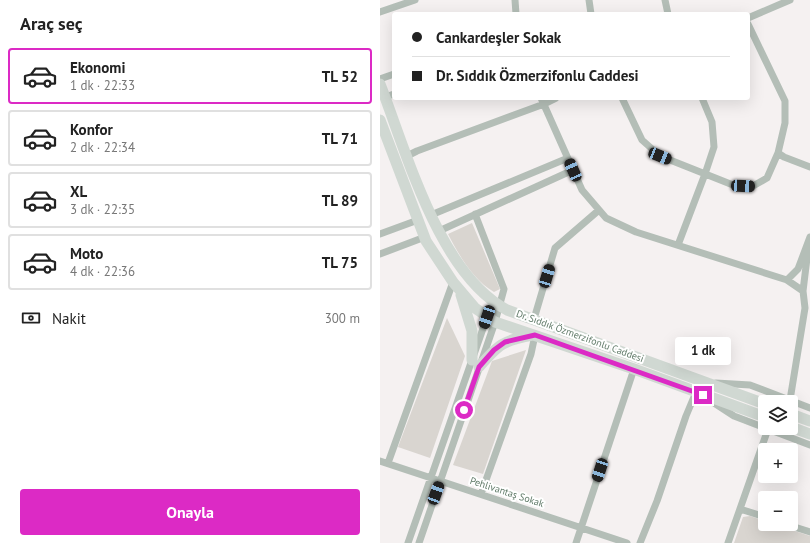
<!DOCTYPE html>
<html lang="tr">
<meta charset="utf-8">
<style>
:root{--surface:#fff;--page:#f2f2f2;--text:#222;--muted:#767676;--line:#e0e0e0;--accent:#dc2ac5}
body{margin:0;font-family:"PT Sans",sans-serif;background:var(--page);color:var(--text);height:100vh;display:flex;flex-direction:column;font-size:15px;white-space:nowrap}
*{box-sizing:border-box;margin:0}
p{font-size:13px;color:var(--muted)}
.icon{flex:none;width:22px;height:22px;fill:none;stroke:currentColor;stroke-width:2;stroke-linecap:round;stroke-linejoin:round}
.map{position:relative;flex:1;overflow:hidden}
.panel{display:flex;flex-direction:column;background:var(--surface);width:380px}
.panel>*{flex:none}
.banner{position:absolute;left:12px;top:12px;width:358px;height:88px;border-radius:4px;box-shadow:0 4px 16px #0002;display:grid;align-content:center;height:88px;padding:0 20px;background:var(--surface)}
.tools{position:absolute;left:378px;top:395px;display:grid;gap:8px}
.tools a{display:grid;place-items:center;width:40px;height:40px;border-radius:4px;background:var(--surface);box-shadow:0 4px 16px #0002;font-size:20px}
.end{position:absolute;width:18px;height:18px;margin:-9px;border:5px solid #dc2ac5;background:#fff;box-shadow:0 0 0 2px #fff}
.from{border-radius:50%}
.bubble{position:absolute;height:28px;border-radius:4px;background:var(--surface);box-shadow:0 4px 16px #0002;font-size:13px;font-weight:700;line-height:28px;text-align:center}
.car{position:absolute;width:12px;height:24px;margin:-12px -6px;border-radius:5px;box-shadow:0 0 3px 1px #0007;background:linear-gradient(#222 24%,#8ab4d8 0 40%,#222 0 76%,#8ab4d8 0 86%,#222 0)}
.banner b{display:flex;align-items:center;gap:14px;height:38px;font-size:15px}
.banner b+b{border-top:1px solid var(--line)}
.banner i{width:10px;height:10px;background:var(--text)}
ul{padding:0;list-style:none}
li{display:flex;align-items:center;gap:12px;height:56px;margin:0 8px 6px;padding:0 12px;border:2px solid var(--line);border-radius:4px}
li div{flex:1}
li b{display:block;font-size:15px}
li em{font-style:normal;font-weight:700}
li.current{border-color:var(--accent)}
li>.icon{width:36px;height:36px;stroke-width:1.5}
h2{padding:0 20px;font-size:18px;line-height:48px}
.pay{display:flex;align-items:center;gap:10px;height:44px;padding:0 20px;font-size:15px}
.pay p{margin-inline-start:auto}
.primary-button{display:flex;gap:8px;margin-top:auto;padding:8px 20px}
.primary-button a{flex:1;height:46px;border-radius:4px;background:var(--accent);color:#fff;font-size:16px;font-weight:700;line-height:46px;text-align:center}
main{display:flex;flex:1;min-height:0}
.map>svg:first-child{display:block}
.green{fill:#d9d5d0}
.lines{fill:none;stroke-linecap:round;stroke-linejoin:round}
.minor{stroke:#b4beb7;stroke-width:7}
.major{stroke:#d0d8d2;stroke-width:11}
.route{stroke:#dc2ac5;stroke-width:5}
.labels{text-anchor:middle;dominant-baseline:central;stroke-width:4;stroke-linejoin:round;paint-order:stroke}
.street-label{font-size:10px;fill:#617b69;stroke:#fff}
</style>
<main>
<section class="panel">
<h2>Araç seç</h2>
<ul>
<li class="current"><svg class="icon" aria-label="car" viewBox="0 0 24 24"><path d="M5 17H2v-5l4-1 3-4h7l3 4 3 1v5h-3M9 17h6M6 11h13"/><circle cx="7" cy="17" r="2"/><circle cx="17" cy="17" r="2"/></svg><div><b>Ekonomi</b><p>1 dk · 22:33</p></div><em>TL 52</em></li>
<li><svg class="icon" aria-label="car" viewBox="0 0 24 24"><path d="M5 17H2v-5l4-1 3-4h7l3 4 3 1v5h-3M9 17h6M6 11h13"/><circle cx="7" cy="17" r="2"/><circle cx="17" cy="17" r="2"/></svg><div><b>Konfor</b><p>2 dk · 22:34</p></div><em>TL 71</em></li>
<li><svg class="icon" aria-label="car" viewBox="0 0 24 24"><path d="M5 17H2v-5l4-1 3-4h7l3 4 3 1v5h-3M9 17h6M6 11h13"/><circle cx="7" cy="17" r="2"/><circle cx="17" cy="17" r="2"/></svg><div><b>XL</b><p>3 dk · 22:35</p></div><em>TL 89</em></li>
<li><svg class="icon" aria-label="car" viewBox="0 0 24 24"><path d="M5 17H2v-5l4-1 3-4h7l3 4 3 1v5h-3M9 17h6M6 11h13"/><circle cx="7" cy="17" r="2"/><circle cx="17" cy="17" r="2"/></svg><div><b>Moto</b><p>4 dk · 22:36</p></div><em>TL 75</em></li>
</ul>
<div class="pay"><svg class="icon" aria-label="cash" viewBox="0 0 24 24"><path d="M3 7h18v10H3z"/><circle cx="12" cy="12" r="2"/></svg>Nakit<p>300 m</p></div>
<div class="primary-button"><a>Onayla</a></div>
</section>
<div class="map">
<svg width="430" height="543" viewBox="0 0 430 543">
<rect width="100%" height="100%" fill="#f5f1f1"/>
<path class="green" d="M92 223 120 289 114 292C93 280 79 255 68 234Z
M67 318 85 356 50 458 18 447Z
M146 350 103 474 73 465 112 361Z
M370 516 385 521V524H394L430 536V543H354L363 517Z"/>
<g class="lines">
<path class="minor" d="M135 0 136 14
M209 0 211 14
M285 0 288 14
M0 12 35 0
M368 18 410 0
M368 24 405 101V123L398 153 404 157 430 167
M0 79 14 74
M5 97 14 94
M161 98 202 190 226 218 256 232 407 280 423 291 425 308 410 400
M242 98 262 140 280 156 353 185 373 186 387 178 398 153
M27 156 37 151 164 104 176 98
M51 215 188 158
M59 231 193 170
M0 234 38 220
M298 245 325 174 334 147 332 122 322 98
M0 254 45 237
M407 280 418 269 430 237
M423 291 428 250
M154 319 175 248 219 210
M336 383 370 385 430 408
M331 401 354 416 430 445
M0 461 247 543
M8 463 73 282
M101 494 151 354 155 335
M360 509 385 517
M405 524 430 532
M28 543 107 317 115 302
M39 543 115 322 124 289 95 214
M196 543 254 369
M260 543 277 501 306 416 316 392
M348 543 388 429"/>
<path class="major" d="M0 84C27 153 59 274 127 310L385 404
M0 120 46 241 73 282 95 308 115 322 254 369 385 417
M81 295 92 331V360
M99 367C118 345 123 340 153 335
M411 414 430 421
M411 427 430 434"/>
</g>
<g class="lines">
<path class="route" d="M84 410 99 367 114 350 125 342 155 335 323 395"/>
</g>
<g class="labels">
<g class="street-label">
<text transform="translate(200 336) rotate(20)">Dr. Sıddık Özmerzifonlu Caddesi</text>
<text transform="translate(127 492) rotate(18)">Pehlivantaş Sokak</text>
</g>
</g>
</svg>
<div class="tools">
<a><svg class="icon" aria-label="layers" viewBox="0 0 24 24"><path d="M12 4l9 5-9 5-9-5zM3 14l9 5 9-5"/></svg></a>
<a>+</a>
<a>−</a>
</div>
<i class="end from" style="left:84px;top:410px"></i>
<i class="end" style="left:323px;top:395px"></i>
<div class="bubble" style="left:295px;top:337px;width:56px">1 dk</div>
<i class="car" style="left:280px;top:156px;rotate:112deg"></i>
<i class="car" style="left:193px;top:170px;rotate:336deg"></i>
<i class="car" style="left:363px;top:186px;rotate:93deg"></i>
<i class="car" style="left:167px;top:276px;rotate:17deg"></i>
<i class="car" style="left:107px;top:317px;rotate:199deg"></i>
<i class="car" style="left:220px;top:470px;rotate:198deg"></i>
<i class="car" style="left:56px;top:493px;rotate:20deg"></i>
<div class="banner">
<b><i class="from"></i>Cankardeşler Sokak</b>
<b><i></i>Dr. Sıddık Özmerzifonlu Caddesi</b>
</div>
</div>
</main>
